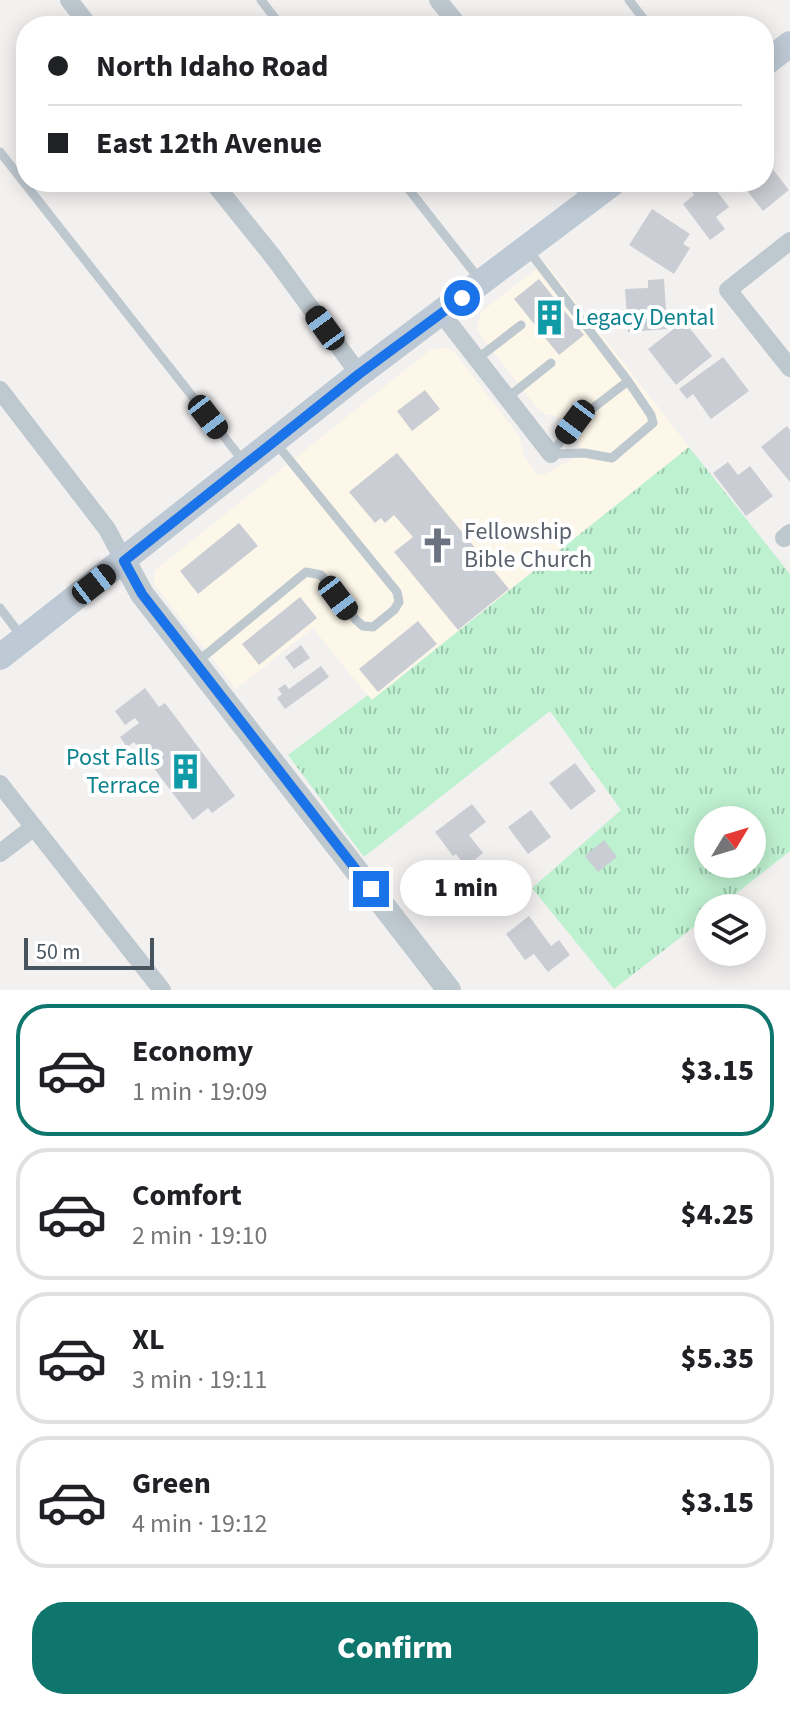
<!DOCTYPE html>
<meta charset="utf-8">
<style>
:root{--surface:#fff;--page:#f6f6f6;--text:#202124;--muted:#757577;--line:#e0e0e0;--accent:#0f766e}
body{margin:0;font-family:"Source Sans 3",sans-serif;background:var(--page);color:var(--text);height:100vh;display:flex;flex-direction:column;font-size:30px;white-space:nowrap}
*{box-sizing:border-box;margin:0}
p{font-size:26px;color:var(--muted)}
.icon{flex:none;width:44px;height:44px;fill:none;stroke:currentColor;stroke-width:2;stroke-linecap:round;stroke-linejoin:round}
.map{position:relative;height:990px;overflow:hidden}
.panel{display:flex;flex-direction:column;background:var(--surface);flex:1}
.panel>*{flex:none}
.hud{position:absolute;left:16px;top:16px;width:758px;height:176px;border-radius:32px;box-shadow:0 4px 20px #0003;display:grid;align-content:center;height:176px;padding:0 32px;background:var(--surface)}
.needle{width:52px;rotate:52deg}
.tools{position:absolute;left:694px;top:806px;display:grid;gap:16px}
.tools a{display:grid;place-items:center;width:72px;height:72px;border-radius:50%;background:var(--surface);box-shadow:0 4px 20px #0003;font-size:40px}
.scale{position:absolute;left:24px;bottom:20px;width:130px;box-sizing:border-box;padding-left:8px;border:4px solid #47545e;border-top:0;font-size:22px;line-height:28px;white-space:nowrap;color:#47545e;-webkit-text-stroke:6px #fff;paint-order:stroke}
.end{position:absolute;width:36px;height:36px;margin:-18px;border:10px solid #1a73e8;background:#fff;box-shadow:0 0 0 4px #fff}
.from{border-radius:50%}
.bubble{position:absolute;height:56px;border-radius:28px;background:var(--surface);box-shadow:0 4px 20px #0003;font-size:26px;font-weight:800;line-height:56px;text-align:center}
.car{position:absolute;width:24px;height:48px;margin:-24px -12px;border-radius:10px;box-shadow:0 0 6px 2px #0007;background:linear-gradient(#222 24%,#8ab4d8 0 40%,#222 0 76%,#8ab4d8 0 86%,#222 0)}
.hud b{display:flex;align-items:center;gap:28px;height:76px;font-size:30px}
.hud b+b{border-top:2px solid var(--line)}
.hud i{width:20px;height:20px;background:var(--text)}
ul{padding:14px 0 0;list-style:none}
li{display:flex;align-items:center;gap:24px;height:132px;margin:0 16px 12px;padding:0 16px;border:4px solid var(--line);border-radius:32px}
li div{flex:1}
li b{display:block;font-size:30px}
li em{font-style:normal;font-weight:800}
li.on{border-color:var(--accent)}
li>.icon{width:72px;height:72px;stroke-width:1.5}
.button{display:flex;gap:16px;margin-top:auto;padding:16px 32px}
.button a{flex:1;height:92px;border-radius:32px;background:var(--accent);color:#fff;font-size:32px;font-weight:800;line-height:92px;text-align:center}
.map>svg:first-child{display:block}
.commercial{fill:#fdf7ea}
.grass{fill:url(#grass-tufts);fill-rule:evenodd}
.building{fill:#cacdd3}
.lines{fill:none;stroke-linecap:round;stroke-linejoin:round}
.service{stroke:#bec8cf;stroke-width:9}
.minor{stroke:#bec8cf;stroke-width:18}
.tertiary{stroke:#bec8cf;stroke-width:24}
.secondary{stroke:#bdc9d4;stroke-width:26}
.route{stroke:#1a73e8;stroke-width:10}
.labels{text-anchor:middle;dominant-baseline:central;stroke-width:8;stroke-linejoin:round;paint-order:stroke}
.culture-label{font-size:24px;fill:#0d838f;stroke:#fff;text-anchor:start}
.worship-label{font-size:24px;fill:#5b616d;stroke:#fff;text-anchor:start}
</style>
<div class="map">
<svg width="790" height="990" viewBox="0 0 790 990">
<defs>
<pattern id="grass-tufts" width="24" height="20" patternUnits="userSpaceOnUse" patternTransform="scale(2)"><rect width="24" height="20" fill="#bef1d0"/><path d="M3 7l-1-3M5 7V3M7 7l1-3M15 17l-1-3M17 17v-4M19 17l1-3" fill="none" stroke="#9cc6ac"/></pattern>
</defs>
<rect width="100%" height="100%" fill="#f3f0f0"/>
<path class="commercial" d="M545 262 689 447 371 700 313 628 236 689 154 584V571L430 350 445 347 454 352 519 436 524 456 536 473 543 475 571 460 580 448 574 430 564 419 545 414 538 409 480 335 477 328 481 312Z"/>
<path class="grass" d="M689 447 790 574V851L718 908H708V916L614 989 532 888 621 810 550 711 364 857 288 755 368 695 372 700ZM708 820H752V864H708Z"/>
<path class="building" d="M764 158 789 190 763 211 740 182H764Z
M700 182 704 187 710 182 729 207 716 217 725 229 710 240 683 204 694 195 690 189Z
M652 209 690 234 683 244 690 248 674 274 629 245Z
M539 279 584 335 559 355 514 299Z
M664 279 667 329 628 332 625 289 648 288V280Z
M684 321 712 356 676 385 648 349Z
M723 357 749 391 711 419 693 394 687 399 679 389Z
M425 390 440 409 412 431 397 411Z
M787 426 790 430V482L761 447Z
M397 453 509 589 458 630 394 552 413 537 394 515 385 523 381 518 375 523 349 492Z
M728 462 738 475 750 466 773 496 746 516 713 473Z
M239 523 258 546 198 594 180 571Z
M300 597 317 618 259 665 242 644Z
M418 621 437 644 378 692 359 669Z
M301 645 310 658 294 669 285 657Z
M321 666 329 677 285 709 277 698 282 694 278 689 285 684 289 689Z
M145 688 159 707 165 703 235 796 212 813 208 808 193 820 134 742 127 747 120 737 139 723 135 718 125 725 115 711Z
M575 763 596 791 571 810 549 783Z
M472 804 486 822 469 835 483 853 466 867 456 854 453 856 435 832Z
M531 810 551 837 528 854 508 827Z
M604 840 617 857 598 872 585 856Z
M529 916 551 946 559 940 570 955 548 972 534 954 525 960 506 934Z"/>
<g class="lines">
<path class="service" d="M261 0 281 26
M629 0 649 26
M0 152 244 462
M403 182 480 280
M529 251 628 381 651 415 653 423 612 458 584 453 551 454
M477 359 521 325
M507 398 551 363
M551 454 575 422 628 381
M0 608 22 637
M197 662 306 572 321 575 356 620 363 626 373 627 394 610 399 602 397 592 275 442"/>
<path class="minor" d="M69 0 89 26
M438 0 459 26
M213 182 274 258 359 374
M580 182 593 198
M790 241 728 290 790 368
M442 314 551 454
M0 390 107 529 124 561
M784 538 790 533
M0 784 162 990
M0 853 34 827"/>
<path class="tertiary" d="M124 561 142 594 449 990"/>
<path class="secondary" d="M764 64 790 44
M0 657 359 374 614 182"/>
</g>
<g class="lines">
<path class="route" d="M371 889 142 594 124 561 359 374 462 298"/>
</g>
<defs>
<symbol id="building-bare" viewBox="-9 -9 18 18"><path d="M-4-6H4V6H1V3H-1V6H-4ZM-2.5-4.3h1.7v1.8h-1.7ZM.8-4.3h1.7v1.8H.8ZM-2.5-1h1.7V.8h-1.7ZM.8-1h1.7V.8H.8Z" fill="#0f9aa8" stroke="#fff" stroke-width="2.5" paint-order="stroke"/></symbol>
<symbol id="church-bare" viewBox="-9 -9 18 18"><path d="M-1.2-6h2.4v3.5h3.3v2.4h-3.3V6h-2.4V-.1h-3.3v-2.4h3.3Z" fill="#6b7280" stroke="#fff" stroke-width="2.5" paint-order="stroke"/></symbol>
</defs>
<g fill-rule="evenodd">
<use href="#building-bare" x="524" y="292" width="51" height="51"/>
<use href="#church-bare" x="412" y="520" width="51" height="51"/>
<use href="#building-bare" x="160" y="746" width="51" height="51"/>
</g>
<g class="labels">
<g class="culture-label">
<text x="575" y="317">Legacy Dental</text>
<text x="160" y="757" text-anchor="end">Post Falls<tspan x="160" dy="28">Terrace</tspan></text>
</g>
<g class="worship-label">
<text x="464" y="531">Fellowship<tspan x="464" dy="28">Bible Church</tspan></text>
</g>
</g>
</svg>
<div class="tools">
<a><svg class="needle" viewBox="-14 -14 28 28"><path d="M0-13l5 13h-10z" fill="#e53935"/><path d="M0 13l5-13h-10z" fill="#757577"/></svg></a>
<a><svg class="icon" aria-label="layers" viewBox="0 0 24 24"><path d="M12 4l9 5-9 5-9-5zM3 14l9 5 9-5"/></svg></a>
</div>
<div class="scale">50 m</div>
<i class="end from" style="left:462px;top:298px"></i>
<i class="end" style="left:371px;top:889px"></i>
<div class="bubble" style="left:400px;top:860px;width:132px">1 min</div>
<i class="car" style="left:325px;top:328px;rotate:324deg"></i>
<i class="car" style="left:208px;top:417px;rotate:142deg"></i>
<i class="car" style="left:575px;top:422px;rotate:217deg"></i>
<i class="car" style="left:94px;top:584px;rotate:52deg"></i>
<i class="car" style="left:338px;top:598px;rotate:143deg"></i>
<div class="hud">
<b><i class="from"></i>North Idaho Road</b>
<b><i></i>East 12th Avenue</b>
</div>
</div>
<section class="panel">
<ul>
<li class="on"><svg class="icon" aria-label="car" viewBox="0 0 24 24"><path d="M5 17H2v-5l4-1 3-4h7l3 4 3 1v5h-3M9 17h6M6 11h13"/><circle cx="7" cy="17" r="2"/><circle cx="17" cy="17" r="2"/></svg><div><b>Economy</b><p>1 min · 19:09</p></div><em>$3.15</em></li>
<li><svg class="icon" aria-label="car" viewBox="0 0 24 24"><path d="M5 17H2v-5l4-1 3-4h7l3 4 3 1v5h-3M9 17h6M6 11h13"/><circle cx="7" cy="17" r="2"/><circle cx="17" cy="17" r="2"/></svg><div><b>Comfort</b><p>2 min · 19:10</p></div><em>$4.25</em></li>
<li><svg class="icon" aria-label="car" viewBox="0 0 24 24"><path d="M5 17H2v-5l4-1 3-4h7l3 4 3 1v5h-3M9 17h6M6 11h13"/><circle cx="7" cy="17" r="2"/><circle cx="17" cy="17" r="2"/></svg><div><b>XL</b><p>3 min · 19:11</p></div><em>$5.35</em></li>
<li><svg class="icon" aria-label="car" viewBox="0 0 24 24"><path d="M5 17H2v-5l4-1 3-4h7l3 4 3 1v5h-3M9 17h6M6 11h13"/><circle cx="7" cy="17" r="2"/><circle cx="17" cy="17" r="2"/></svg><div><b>Green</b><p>4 min · 19:12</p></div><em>$3.15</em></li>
</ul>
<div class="button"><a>Confirm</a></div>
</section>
